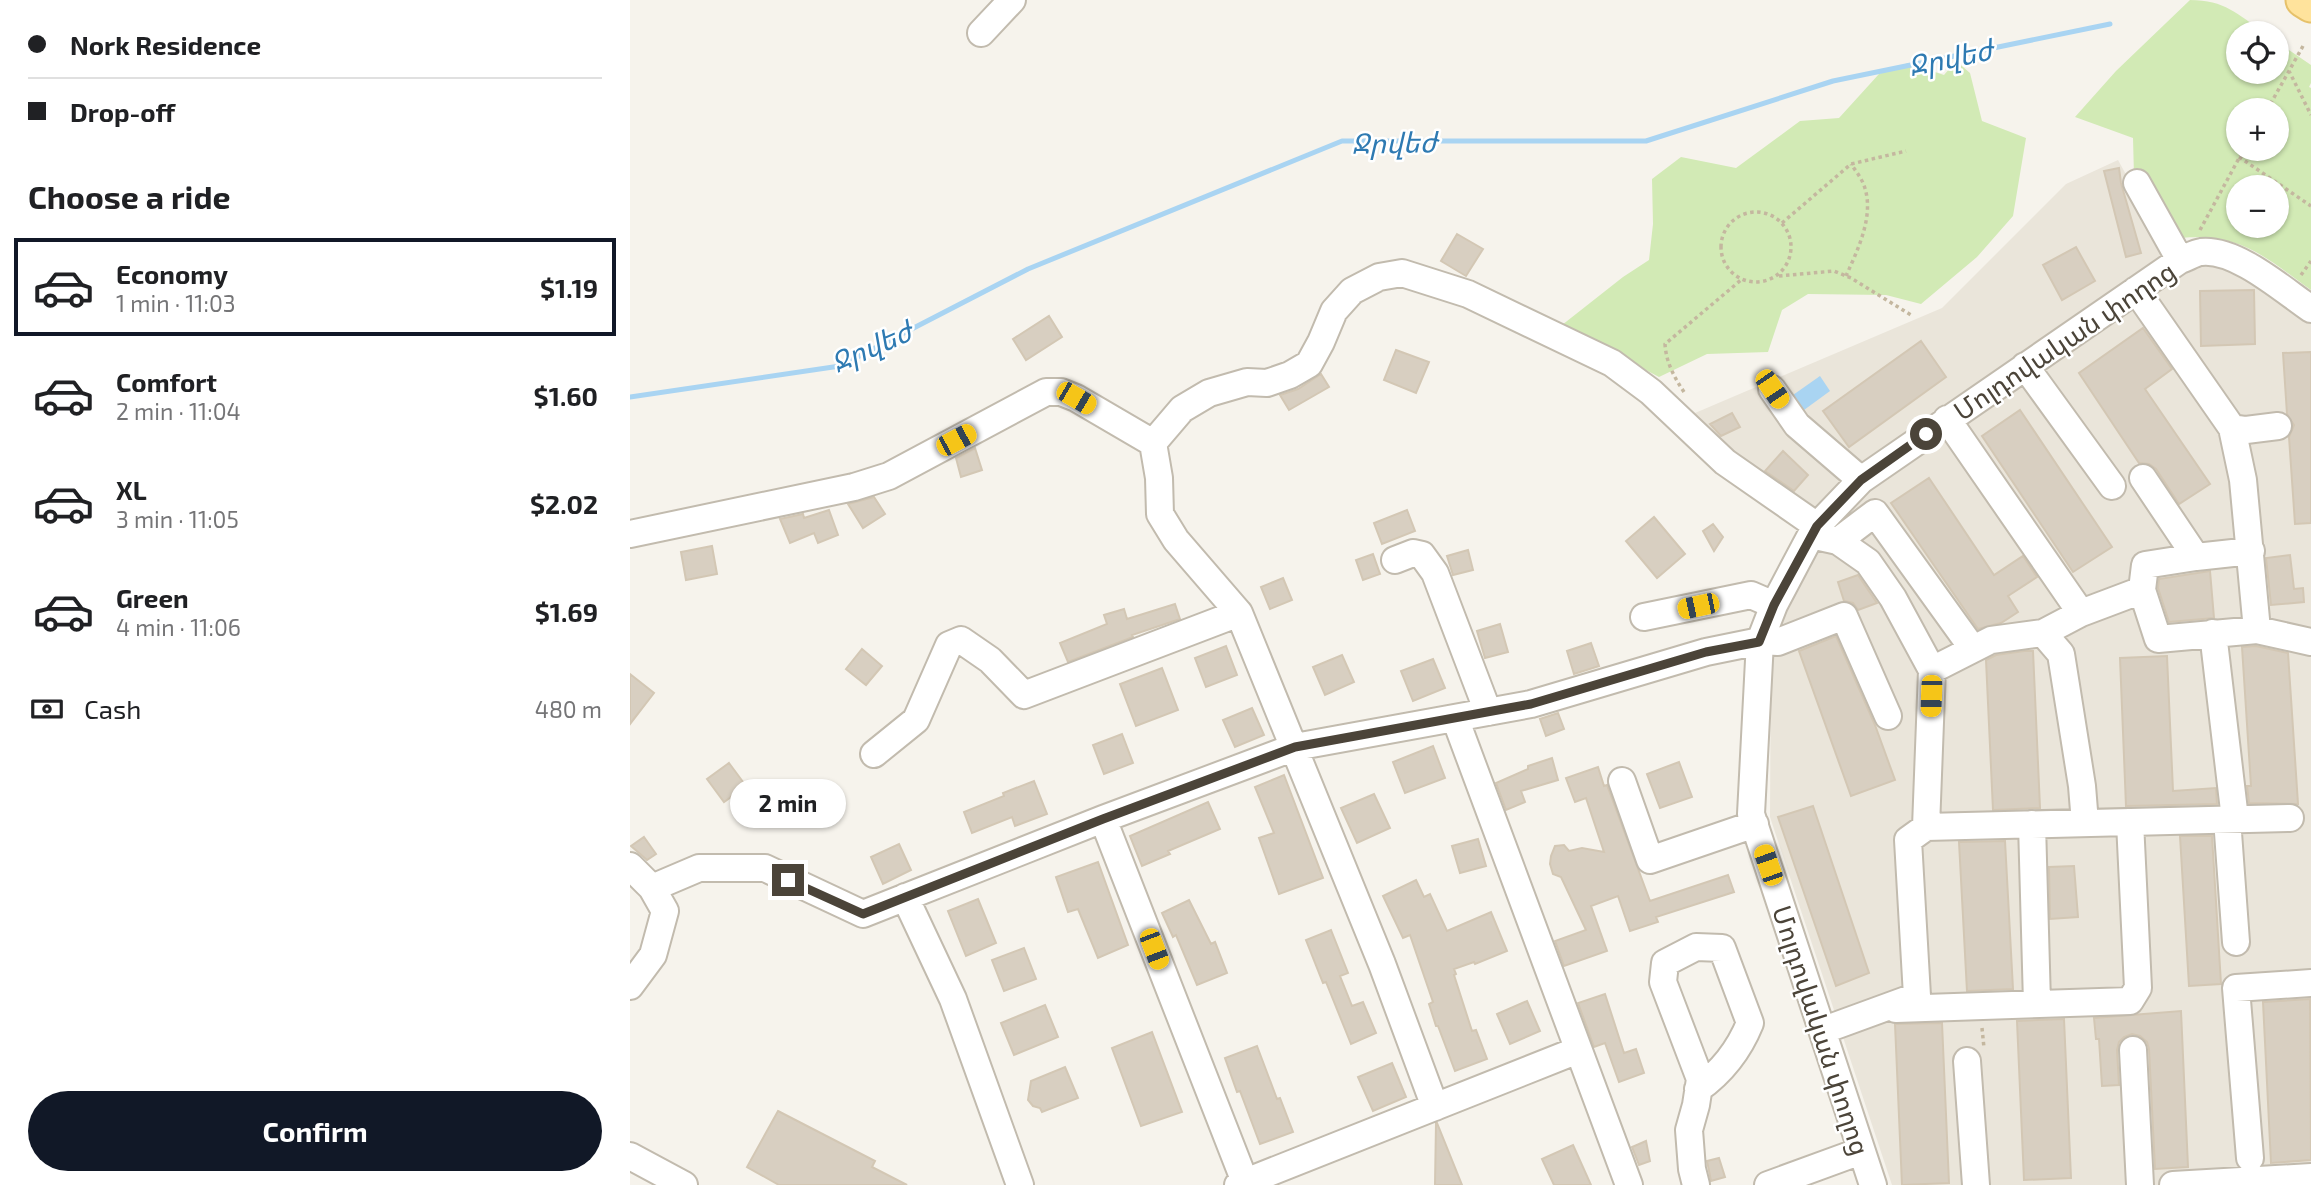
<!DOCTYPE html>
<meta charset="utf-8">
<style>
:root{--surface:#fff;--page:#f2f2f2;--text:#202124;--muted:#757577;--line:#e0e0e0;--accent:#111827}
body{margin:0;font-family:"Exo 2","Noto Sans Armenian",sans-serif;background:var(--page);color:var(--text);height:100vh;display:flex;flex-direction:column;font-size:26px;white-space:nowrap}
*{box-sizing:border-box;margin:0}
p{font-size:23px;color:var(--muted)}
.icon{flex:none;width:38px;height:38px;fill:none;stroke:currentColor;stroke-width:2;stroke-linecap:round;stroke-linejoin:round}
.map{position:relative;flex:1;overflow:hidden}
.side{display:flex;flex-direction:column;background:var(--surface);width:630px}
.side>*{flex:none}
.top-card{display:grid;align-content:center;height:154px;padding:0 28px;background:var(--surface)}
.tools{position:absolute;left:1596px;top:21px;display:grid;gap:14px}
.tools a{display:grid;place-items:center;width:63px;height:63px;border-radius:50%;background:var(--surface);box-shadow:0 2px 5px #0004;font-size:35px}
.end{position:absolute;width:32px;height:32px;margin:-16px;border:9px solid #4b4439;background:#fff;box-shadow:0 0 0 4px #fff}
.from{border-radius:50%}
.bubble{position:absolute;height:49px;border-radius:24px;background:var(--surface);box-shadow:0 2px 5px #0004;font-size:23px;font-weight:700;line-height:49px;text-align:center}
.car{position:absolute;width:21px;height:42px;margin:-21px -10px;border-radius:9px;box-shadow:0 0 5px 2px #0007;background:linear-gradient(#f5c518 24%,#345 0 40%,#f5c518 0 76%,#345 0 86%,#f5c518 0)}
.top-card b{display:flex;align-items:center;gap:24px;height:66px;font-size:26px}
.top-card b+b{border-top:2px solid var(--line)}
.top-card i{width:18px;height:18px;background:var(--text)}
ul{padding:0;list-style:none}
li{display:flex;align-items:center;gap:21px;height:98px;margin:0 14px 10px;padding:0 14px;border:4px solid transparent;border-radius:0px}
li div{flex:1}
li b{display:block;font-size:26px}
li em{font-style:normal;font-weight:700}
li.current{border-color:var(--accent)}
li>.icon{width:63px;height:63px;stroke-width:1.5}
h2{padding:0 28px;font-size:32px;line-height:84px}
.pay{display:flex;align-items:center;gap:18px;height:77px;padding:0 28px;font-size:26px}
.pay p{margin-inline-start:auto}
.primary-button{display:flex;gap:14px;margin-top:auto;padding:14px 28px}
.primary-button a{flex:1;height:80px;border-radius:42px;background:var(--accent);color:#fff;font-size:28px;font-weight:700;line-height:80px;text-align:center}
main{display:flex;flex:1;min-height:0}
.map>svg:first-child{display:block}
.residential{fill:#eae5da}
.green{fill:#d2eab5;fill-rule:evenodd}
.water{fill:#a9d4f2}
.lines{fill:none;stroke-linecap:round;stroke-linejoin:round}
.stream{stroke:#a9d4f2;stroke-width:5}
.building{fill:#d8cfc1;stroke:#d3c7b4;stroke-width:2}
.minor-casing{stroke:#c2bbae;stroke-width:30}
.major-casing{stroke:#e6c16a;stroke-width:37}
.path{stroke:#c4b79f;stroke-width:3.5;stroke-dasharray:3.5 3.5;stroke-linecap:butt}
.minor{stroke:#fff;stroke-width:26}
.major{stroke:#ffe39c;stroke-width:33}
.route{stroke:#4b4439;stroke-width:9}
.labels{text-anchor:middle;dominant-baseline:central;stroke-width:5;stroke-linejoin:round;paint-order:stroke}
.street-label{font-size:26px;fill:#4b4439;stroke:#fff}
.water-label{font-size:28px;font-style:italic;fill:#2e7ab2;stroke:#fff}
</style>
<main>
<section class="side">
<div class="top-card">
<b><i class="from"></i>Nork Residence</b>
<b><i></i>Drop-off</b>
</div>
<h2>Choose a ride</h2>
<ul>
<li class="current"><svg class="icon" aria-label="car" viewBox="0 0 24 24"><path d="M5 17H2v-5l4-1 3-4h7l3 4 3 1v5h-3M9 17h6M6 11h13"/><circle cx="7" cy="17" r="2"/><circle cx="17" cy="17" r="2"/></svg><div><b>Economy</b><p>1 min · 11:03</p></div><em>$1.19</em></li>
<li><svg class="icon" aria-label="car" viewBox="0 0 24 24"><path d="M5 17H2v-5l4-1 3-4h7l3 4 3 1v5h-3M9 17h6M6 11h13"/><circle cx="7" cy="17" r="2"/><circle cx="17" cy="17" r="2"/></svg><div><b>Comfort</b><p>2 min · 11:04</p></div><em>$1.60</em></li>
<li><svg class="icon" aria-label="car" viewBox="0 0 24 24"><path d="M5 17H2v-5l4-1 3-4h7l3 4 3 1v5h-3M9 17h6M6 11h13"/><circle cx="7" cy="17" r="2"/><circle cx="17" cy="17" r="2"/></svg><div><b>XL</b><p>3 min · 11:05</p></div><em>$2.02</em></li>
<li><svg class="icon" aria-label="car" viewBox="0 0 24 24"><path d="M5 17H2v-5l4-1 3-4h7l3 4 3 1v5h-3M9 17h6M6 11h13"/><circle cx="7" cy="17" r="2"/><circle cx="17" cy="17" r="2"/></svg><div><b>Green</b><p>4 min · 11:06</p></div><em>$1.69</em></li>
</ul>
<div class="pay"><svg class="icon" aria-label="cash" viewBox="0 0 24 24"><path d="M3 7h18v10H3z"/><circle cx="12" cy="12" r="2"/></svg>Cash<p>480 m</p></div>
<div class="primary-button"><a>Confirm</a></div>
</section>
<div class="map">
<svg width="1681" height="1185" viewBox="0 0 1681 1185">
<rect width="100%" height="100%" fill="#f6f3ec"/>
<path class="residential" d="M1488 160 1537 249 1601 264 1681 319V1185H1262L1140 817 1141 647 1194 523 1120 479 1065 413 1312 308 1436 184Z"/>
<path class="green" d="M1560 0C1595 0 1607 14 1635 33H1608V72H1647V42L1681 65V83L1679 87 1681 88V290C1630 253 1608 231 1540 239L1504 176 1503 138 1445 117 1486 71ZM1608 110H1647V149H1608ZM1608 187H1647V226H1608Z
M1326 61 1340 73 1352 121 1396 138 1383 216 1347 257 1291 304 1256 295 1178 294 1152 310 1138 352 1077 354 1029 377 932 325 993 277 1019 260 1023 224 1022 179 1051 157 1106 168 1170 121 1209 118 1249 74 1278 63 1314 75Z"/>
<path class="water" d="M1190 376 1200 391 1174 410 1163 395Z"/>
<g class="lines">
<path class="stream" d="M0 397 210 366 398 269 712 141H1016L1203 81 1480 24"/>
</g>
<path class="building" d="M1489 168 1491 183 1511 253 1496 257 1474 171Z
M827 234 853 249 836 276 811 261Z
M1446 247 1465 281 1432 300 1413 265Z
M1624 290 1625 344 1571 346 1570 291Z
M419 316 432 337 396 360 383 339Z
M1513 328 1542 369 1515 389 1580 484 1549 504 1526 469 1519 464 1509 463 1449 373Z
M1291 341 1316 377 1219 447 1193 411Z
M766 350 799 362 786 393 754 380Z
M1681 352V523L1665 524 1659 437 1664 425 1657 414 1653 353Z
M691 374 699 387 659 410 650 395 668 389Z
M1390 410 1482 547 1443 572 1352 436Z
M1102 413 1110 427 1091 436 1080 424Z
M345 448 352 470 331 477 326 458Z
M1153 451 1178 475 1164 491 1135 471Z
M1299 478 1364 575 1393 556 1407 577 1378 596 1388 612 1371 623 1348 629 1261 503Z
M244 497 255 514 233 528 218 504Z
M199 510 208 535 188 543 184 533 160 543 150 519 173 514 174 518Z
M777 510 785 531 752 544 744 523Z
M1024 517 1055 554 1027 578 996 541Z
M1083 524 1093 537 1084 551 1073 531Z
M82 546 87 574 56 580 51 552Z
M838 550 843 570 823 575 817 556Z
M743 554 750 574 733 580 726 560Z
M1660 555 1664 589 1673 588 1674 602 1641 605 1636 558Z
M1580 571 1584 618 1539 622 1528 588 1529 579Z
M1228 575 1247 603 1228 610 1223 603 1214 601 1208 582Z
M653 578 662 600 640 609 631 587Z
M545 604 550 619 502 635 503 637 438 662 430 643 477 624 474 615 494 609 497 619Z
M870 624 878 652 855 658 847 631Z
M1206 636 1245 725 1265 780 1221 796 1169 651Z
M961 643 969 666 944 674 937 651Z
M596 646 607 675 576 687 565 658Z
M1626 646 1658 653 1668 804 1619 803 1617 786H1621L1612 647Z
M232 649 252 666 236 685 216 669Z
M1394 651H1403L1410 808 1363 810 1356 660 1366 655Z
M712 655 724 682 695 695 683 667Z
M1537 656 1543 791 1586 788 1587 804 1496 806 1490 658Z
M803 659 815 688 783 701 771 671Z
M532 668 548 710 506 726 490 684Z
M0 674 24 693 0 724Z
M622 708 634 735 605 747 593 720Z
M928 713 934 729 916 736 910 719Z
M492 734 503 763 474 774 463 745Z
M803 746 815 778 775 793 763 762Z
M922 758 928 780 891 791 895 802 876 810 866 783 898 769V766Z
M1049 762 1062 797 1030 808 1017 774Z
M99 763 116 786 94 802 77 779Z
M968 767 974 786 977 785 1020 901 1098 875 1104 892 1026 917 1028 922 1000 931 988 896 961 906 977 951 934 966 925 941 956 930 931 877 923 874 920 864 921 856 925 846 934 845 939 851 952 848 974 852 956 798 945 802 936 778Z
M654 775 693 878 649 894 629 838 644 833 625 787Z
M404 781 417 814 385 826 382 817 342 833 334 812 374 796 373 793Z
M744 794 760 828 727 843 711 808Z
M578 802 590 829 538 851 540 854 512 866 500 836Z
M1183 806 1239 973 1206 986 1148 817Z
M1550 836H1582L1591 984 1559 986Z
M14 837 26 854 17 860 1 846Z
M848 839 856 866 830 873 822 846Z
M1375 841 1383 989 1337 991 1329 842Z
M269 844 281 870 253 884 241 857Z
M468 862 498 945 468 958 448 909 438 912 426 877Z
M1444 866 1448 917 1420 919 1419 867Z
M786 880 794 897 800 894 817 931 861 912 877 951 845 964 844 962 824 969 826 974 824 975 842 1031 846 1030 857 1059 825 1071 808 1026H806L799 1004 803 1002 780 935 773 938 753 896Z
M348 899 366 943 336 956 318 911Z
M559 900 581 944 585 942 597 973 567 985 546 935 543 937 532 913Z
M701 930 718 973 710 976 722 1006 733 1002 746 1033 721 1044 696 982 693 983 676 940Z
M394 948 406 979 374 991 362 960Z
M975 994 994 1053 1006 1049 1014 1073 989 1082 975 1043 964 1047 948 1003Z
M1680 999 1681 1160 1641 1163 1633 1002Z
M897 1001 910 1031 880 1044 867 1014Z
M415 1005 428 1037 384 1055 371 1023Z
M1551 1011 1558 1167 1525 1169 1519 1049 1517 1042 1510 1036 1502 1034 1494 1037 1489 1042 1487 1050 1489 1085 1472 1086 1469 1039H1466L1464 1018Z
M1434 1019 1441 1178 1394 1180 1387 1021Z
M1312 1023 1319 1183 1272 1185 1265 1024Z
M522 1032 552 1112 511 1126 482 1048Z
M627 1046 647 1099 650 1098 663 1132 630 1144 610 1091 607 1092 595 1058Z
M762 1063 776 1097 743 1111 728 1077Z
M435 1067 448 1098 412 1112 410 1108 403 1106 398 1100 401 1081Z
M148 1111 245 1161 242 1167 277 1185H149L117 1167Z
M806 1123H807L832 1185H805Z
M1016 1141 1020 1161 1009 1165 1002 1147Z
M943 1145 961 1185H924L912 1159Z
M1089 1158 1095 1177 1081 1181 1077 1161Z"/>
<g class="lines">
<defs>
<path id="minor" d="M351 33 382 0
M1507 183 1550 260
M1506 290 1602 428 1613 480 1627 630
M1395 366 1482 486
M1142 389 1167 425 1231 480
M1317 419 1451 613
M1602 428 1616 430 1648 426
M523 443 552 409 579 393 617 382 637 383 660 375 679 364 691 342 704 311 722 291 749 277 772 273 838 294 982 363 1021 392 1095 462 1187 526
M523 443 529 478 530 514 546 540 609 613 752 964 805 1107
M1513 478 1566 557
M0 534 224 487 259 476 416 392H431L446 398 523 443
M1181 535 1208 541 1238 562 1263 598 1302 670 1361 640 1413 633 1431 654 1452 786 1455 823
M1208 541 1245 513 1343 649
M765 560 783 553 792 555 805 573 858 712
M1512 590 1515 565 1566 557 1621 551
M1014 617 1121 595 1144 605
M1413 633 1451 613 1512 590 1528 639 1627 630 1681 642
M1583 633 1605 819
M825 718 999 1185
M244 754 286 720 319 645 331 640 360 660 394 695 609 613
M992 781 1020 860 1125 824
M473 819 615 1182
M1597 819 1606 942
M1402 824 1407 1003
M1296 827 1302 670
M0 866 22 888 69 868H135L233 914 473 819 665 747 901 704 1076 652 1130 641 1148 642 1214 616 1258 716
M275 897 323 999 390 1185
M0 986 23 955 35 911 22 888
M1266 1009 1500 1001 1508 988 1500 822
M1194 1030 1287 996 1278 840 1296 827 1660 818
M1503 1050 1510 1185
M1337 1061 1346 1185
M0 1156 54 1185
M1620 1158 1606 988 1681 983
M608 1185 948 1050
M1066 1185 1062 1169 1059 1130 1066 1105 1070 1079 1033 982 1035 963 1066 947 1092 948 1120 1023C1109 1050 1092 1072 1068 1089
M1138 1185 1231 1151
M1243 1185 1121 814 1130 641 1144 605 1181 535 1187 526 1231 480 1550 260C1557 258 1564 253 1571 252 1606 248 1653 290 1681 309
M1543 1185 1681 1177"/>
<path id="major" d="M1673 0 1681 5"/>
</defs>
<use href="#minor" class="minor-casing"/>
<use href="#major" class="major-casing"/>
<path class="path" d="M1673 46 1659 71 1681 115
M1637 110 1659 71
M1609 157 1681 206
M1091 247a35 35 0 1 1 70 0a35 35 0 1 1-70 0Z
M1152 223 1221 164 1276 151
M1570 230 1614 149
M1671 275 1681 261
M1149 276 1204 271 1221 278 1281 315
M1216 276C1228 249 1246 213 1233 183 1230 176 1225 170 1221 164
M1054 392C1044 377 1036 362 1035 344L1111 280
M1352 1028 1354 1048"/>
<use href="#minor" class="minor"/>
<use href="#major" class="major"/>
</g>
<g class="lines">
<path class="route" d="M158 880 233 914 473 819 665 747 901 704 1076 652 1129 642 1144 605 1187 526 1231 480 1296 434"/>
</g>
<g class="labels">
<g class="street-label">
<text transform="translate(1434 340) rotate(-34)">Մոլդովական փողոց</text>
<text transform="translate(1192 1030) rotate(72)">Մոլդովական փողոց</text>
</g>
<g class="water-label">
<text transform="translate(1320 57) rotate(-12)">Ջրվեժ</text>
<text transform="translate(764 142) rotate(-1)">Ջրվեժ</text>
<text transform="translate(241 346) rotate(-24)">Ջրվեժ</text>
</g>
</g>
</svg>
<div class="tools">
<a><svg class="icon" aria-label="locate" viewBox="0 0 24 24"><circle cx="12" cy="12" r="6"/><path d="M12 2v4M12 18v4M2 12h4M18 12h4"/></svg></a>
<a>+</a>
<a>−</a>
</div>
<i class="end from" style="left:1296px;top:434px"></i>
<i class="end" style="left:158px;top:880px"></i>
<div class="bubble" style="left:100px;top:779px;width:116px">2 min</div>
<i class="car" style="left:1142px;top:389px;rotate:146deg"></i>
<i class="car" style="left:446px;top:398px;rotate:120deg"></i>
<i class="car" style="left:326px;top:440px;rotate:62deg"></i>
<i class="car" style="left:1068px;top:606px;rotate:258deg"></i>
<i class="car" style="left:1301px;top:696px;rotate:182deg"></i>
<i class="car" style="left:1138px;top:865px;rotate:341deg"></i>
<i class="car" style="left:524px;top:949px;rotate:159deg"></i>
</div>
</main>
